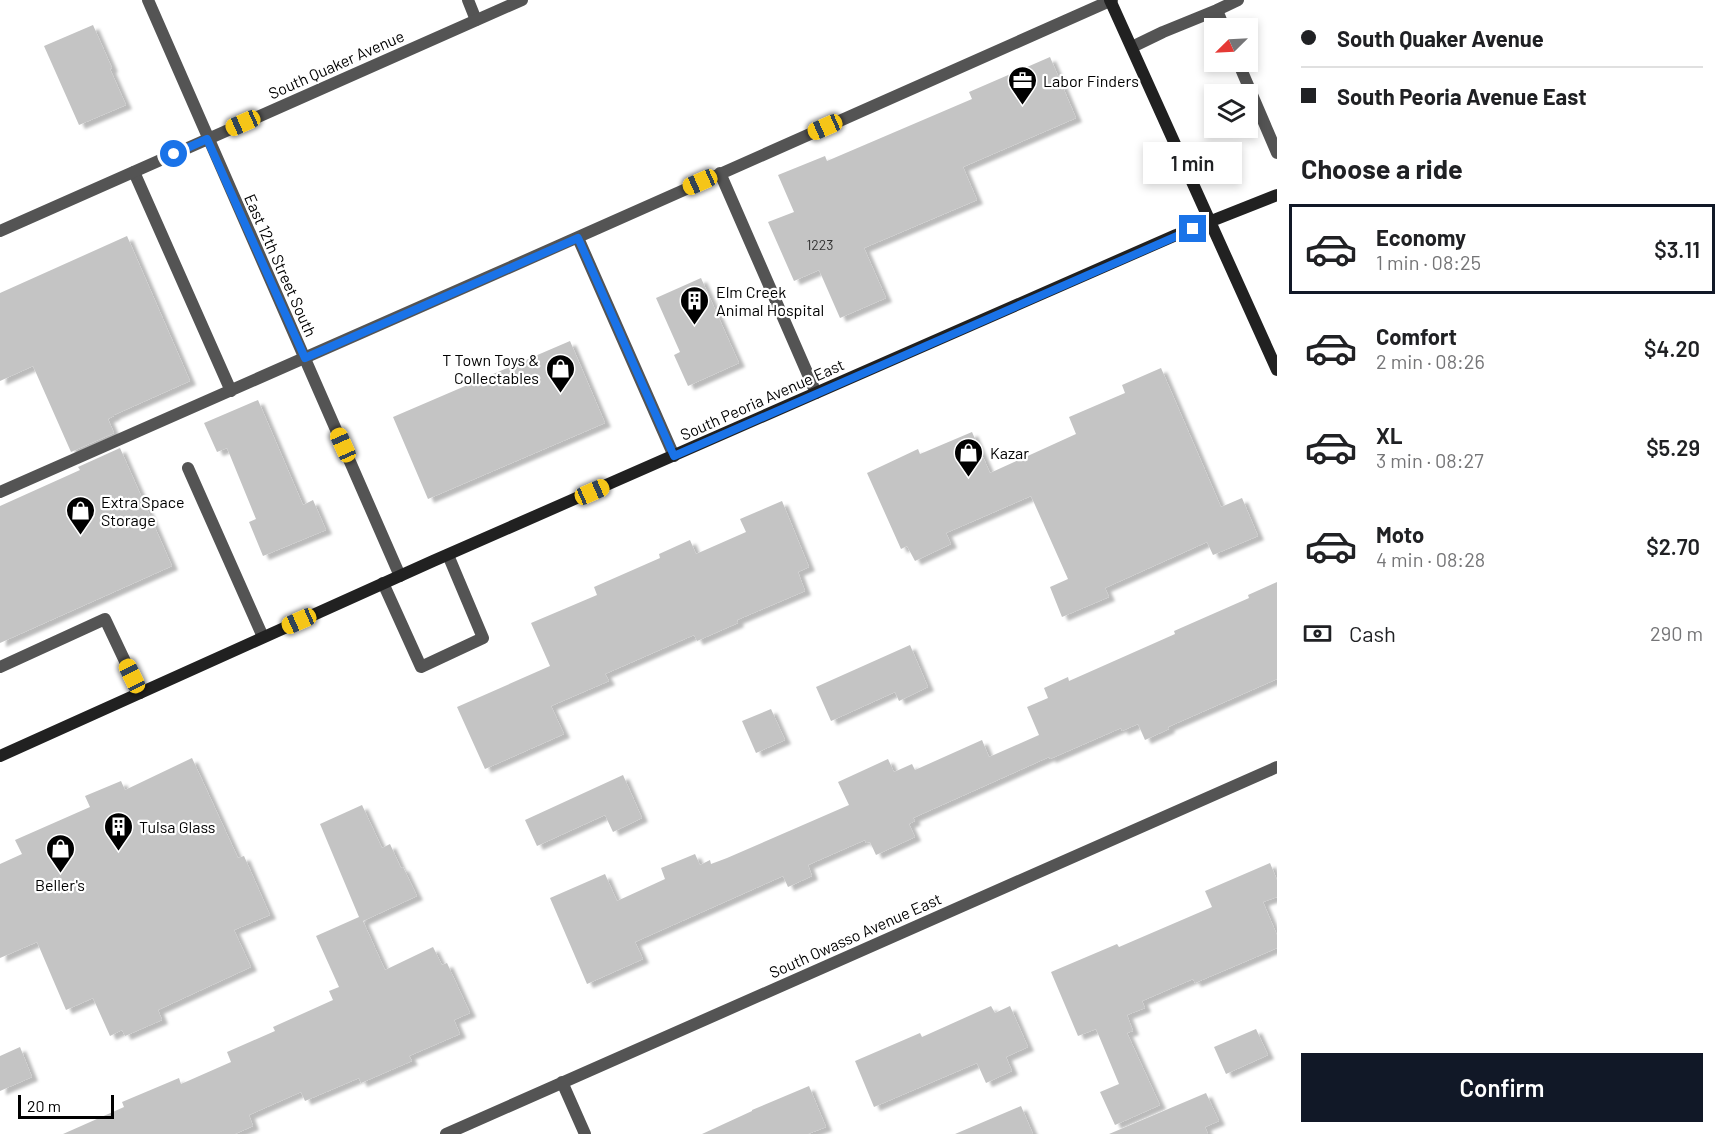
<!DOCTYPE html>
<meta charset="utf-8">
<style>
:root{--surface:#fff;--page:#f6f6f6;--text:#202124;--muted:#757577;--line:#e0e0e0;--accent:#111827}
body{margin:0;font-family:Barlow,sans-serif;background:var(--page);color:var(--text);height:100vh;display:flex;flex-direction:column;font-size:22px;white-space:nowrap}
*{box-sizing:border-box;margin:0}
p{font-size:20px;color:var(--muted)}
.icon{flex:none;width:33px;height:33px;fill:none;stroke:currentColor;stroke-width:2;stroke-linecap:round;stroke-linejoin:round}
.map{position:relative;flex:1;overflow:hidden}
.side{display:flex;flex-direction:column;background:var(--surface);width:450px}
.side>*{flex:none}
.top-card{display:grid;align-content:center;height:132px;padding:0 24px;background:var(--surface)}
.needle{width:39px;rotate:246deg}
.tools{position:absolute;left:1204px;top:18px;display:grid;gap:12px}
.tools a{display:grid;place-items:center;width:54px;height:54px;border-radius:0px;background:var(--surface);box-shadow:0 3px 9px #0003;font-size:30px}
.scale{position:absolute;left:18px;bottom:15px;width:96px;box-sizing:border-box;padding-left:6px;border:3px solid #000;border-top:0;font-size:16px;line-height:21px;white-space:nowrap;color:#000;-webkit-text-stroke:4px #fff;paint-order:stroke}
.end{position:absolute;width:27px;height:27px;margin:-14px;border:8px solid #1a73e8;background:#fff;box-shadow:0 0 0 3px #fff}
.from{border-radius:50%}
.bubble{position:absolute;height:42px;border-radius:0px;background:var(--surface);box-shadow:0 3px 9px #0003;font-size:20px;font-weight:600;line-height:42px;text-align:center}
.car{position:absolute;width:18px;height:36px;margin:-18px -9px;border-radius:8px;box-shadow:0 0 4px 2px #0007;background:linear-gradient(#f5c518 24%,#345 0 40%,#f5c518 0 76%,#345 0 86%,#f5c518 0)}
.top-card b{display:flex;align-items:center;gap:21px;height:57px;font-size:22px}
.top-card b+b{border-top:2px solid var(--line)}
.top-card i{width:15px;height:15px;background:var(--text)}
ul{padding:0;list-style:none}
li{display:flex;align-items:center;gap:18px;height:90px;margin:0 12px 9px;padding:0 12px;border:3px solid transparent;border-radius:0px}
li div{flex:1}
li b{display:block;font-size:22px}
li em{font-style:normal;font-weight:600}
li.selected{border-color:var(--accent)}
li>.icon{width:54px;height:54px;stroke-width:1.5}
h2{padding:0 24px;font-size:27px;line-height:72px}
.pay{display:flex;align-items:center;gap:15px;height:66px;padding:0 24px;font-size:22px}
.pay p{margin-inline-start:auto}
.action{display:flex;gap:12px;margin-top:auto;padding:12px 24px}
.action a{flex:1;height:69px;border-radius:0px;background:var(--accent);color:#fff;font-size:24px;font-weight:600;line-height:69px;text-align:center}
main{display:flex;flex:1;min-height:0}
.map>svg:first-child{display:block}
.building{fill:#c4c4c4;filter:url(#shadow)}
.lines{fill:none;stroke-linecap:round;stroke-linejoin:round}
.lane{stroke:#545454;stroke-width:12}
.street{stroke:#545454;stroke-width:12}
.secondary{stroke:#212121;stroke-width:12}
.route{stroke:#1a73e8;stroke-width:8}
.labels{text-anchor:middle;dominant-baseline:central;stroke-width:4.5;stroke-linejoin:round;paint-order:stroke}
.number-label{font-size:14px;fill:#313131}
.street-label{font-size:16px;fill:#000;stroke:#fff}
.poi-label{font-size:16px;fill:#000;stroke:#fff;text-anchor:start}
</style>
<main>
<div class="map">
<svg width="1277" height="1134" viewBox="0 0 1277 1134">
<defs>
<filter id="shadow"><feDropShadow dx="6" dy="4" stdDeviation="1.5" flood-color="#0004"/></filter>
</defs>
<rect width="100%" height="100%" fill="#fff"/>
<path class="building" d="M93 25 112 68 110 69 126 105 79 125 44 46Z
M1050 57 1076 118 963 167 977 200 864 248 886 298 840 318 819 270 794 281 768 222 794 212 778 175 825 156 827 161 972 99 969 92Z
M127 236 190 381 114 415V416L108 419 114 433 71 452 33 366 0 381V293Z
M701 278 739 363 688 386 674 355 680 352 656 298Z
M570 341 605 423 428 499 393 417Z
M1161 368 1221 507 1242 498 1258 536 1213 555 1207 542 1105 588 1109 597 1062 617 1050 587 1068 579 1031 496 946 533 951 544 915 561 907 546 901 549 867 473 918 449 920 454 972 432 990 473 1076 434 1069 417 1125 393 1122 385Z
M258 400 303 505 313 500 326 530 263 556 249 522 256 519 227 448 217 452 204 423Z
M120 448 172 566 0 643V506L80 470 78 467Z
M782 501 809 567 798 572 805 591 737 620 738 623 697 641 694 635 605 674 609 681 551 706 564 734 485 769 457 707 550 666 531 623 597 595 594 587 660 558 659 554 690 540 696 554 746 532 740 519Z
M1277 582V679L1168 727 1169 729 1145 740 1138 724 1122 731 1121 728 1050 759 1049 757 913 818 915 821 909 824 915 837 876 855 870 842 866 843 865 840 808 865 812 876 788 887 783 876 635 942 643 959 587 984 550 898 605 874 617 901 665 879 661 868 695 854 700 865 710 860 711 864 727 858 849 805 838 782 888 759 894 772 912 764 915 770 982 740 989 757 1039 735 1027 707 1048 698 1044 688 1068 677 1069 681 1175 634 1174 631 1249 598 1248 595Z
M910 645 928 687 899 701 895 692 831 721 816 687Z
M771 709 785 740 756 753 742 721Z
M192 758 238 858 244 856 270 915 234 930 251 967 158 1010 162 1020 125 1036 122 1030 110 1036 93 998 66 1010 37 942 0 958V864L22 854 15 840 90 807 85 796 121 781 125 790Z
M623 775 642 818 613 832 605 815 537 846 525 820Z
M362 805 382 848 390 844 401 868 403 867 417 896 363 921 385 970 433 947 442 965 447 963 470 1013 454 1020 460 1034 409 1056 412 1061 361 1083 359 1078 305 1101 301 1092 249 1115 253 1126 235 1134H63L124 1107 122 1102 179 1078 181 1084 231 1062 227 1052 275 1031 273 1027 333 1000 329 991 339 987 316 936 359 917 320 824Z
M1270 863 1277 880V897L1263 902 1277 935V948L1195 983 1193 979 1142 1001 1145 1008 1127 1015 1133 1031 1127 1033 1160 1105 1115 1125 1100 1092 1119 1084 1096 1029 1078 1036 1051 972 1117 944 1119 947 1212 907 1205 891Z
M991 1006 995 1013 1010 1006 1028 1047 1006 1057 1012 1071 986 1083 977 1063 874 1107 855 1061 920 1033 922 1037Z
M1256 1029 1268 1055 1226 1074 1214 1047Z
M20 1047 32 1077 0 1091V1056Z
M809 1086 826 1127 808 1134H702L752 1111V1110Z
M1206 1093 1219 1121 1205 1127 1208 1134H1109Z
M1021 1106 1033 1134H955Z"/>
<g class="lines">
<path class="lane" d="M468 0 476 20
M1217 10 1238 0
M1132 47 1163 32 1217 10 1224 28
M1238 62 1277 153
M134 172 231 391
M720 173 816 393
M578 238 674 456
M188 468 263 637
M0 492C371 329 742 165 1112 0
M383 583 421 667 483 638 448 555
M0 667 105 619 140 693"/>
<path class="street" d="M148 0 400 576
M0 231 522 0
M562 1082 585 1134
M446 1134 1277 767"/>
<path class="secondary" d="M1110 0 1277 370
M0 756 433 561 1176 235 1277 195"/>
</g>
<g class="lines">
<path class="route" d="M174 154 207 139 305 358 578 238 674 456 1193 229"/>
</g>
<defs>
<symbol id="office-pin" viewBox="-11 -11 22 30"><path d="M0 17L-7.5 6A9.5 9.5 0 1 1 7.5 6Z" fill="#000" stroke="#fff"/><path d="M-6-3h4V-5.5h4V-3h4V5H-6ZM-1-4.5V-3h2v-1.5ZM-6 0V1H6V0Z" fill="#fff"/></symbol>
<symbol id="building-pin" viewBox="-11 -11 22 30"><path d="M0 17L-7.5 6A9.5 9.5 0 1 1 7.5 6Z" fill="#000" stroke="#fff"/><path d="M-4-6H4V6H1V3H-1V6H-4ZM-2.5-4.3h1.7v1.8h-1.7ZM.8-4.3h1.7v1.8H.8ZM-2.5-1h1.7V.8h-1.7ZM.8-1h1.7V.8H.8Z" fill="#fff"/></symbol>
<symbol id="shop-pin" viewBox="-11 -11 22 30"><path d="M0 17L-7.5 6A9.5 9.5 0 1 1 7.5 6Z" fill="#000" stroke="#fff"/><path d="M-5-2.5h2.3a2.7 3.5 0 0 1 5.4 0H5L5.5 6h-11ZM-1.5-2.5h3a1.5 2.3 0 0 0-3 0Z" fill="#fff"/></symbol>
</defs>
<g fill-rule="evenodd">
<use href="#office-pin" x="1006" y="64" width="33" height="45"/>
<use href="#building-pin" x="678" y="284" width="33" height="45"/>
<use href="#shop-pin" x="544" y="352" width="33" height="45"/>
<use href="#shop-pin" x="952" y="436" width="33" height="45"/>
<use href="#shop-pin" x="64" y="494" width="33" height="45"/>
<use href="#building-pin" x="102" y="810" width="33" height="45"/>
<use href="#shop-pin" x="44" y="832" width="33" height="45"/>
</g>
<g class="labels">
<g class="number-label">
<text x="820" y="244">1223</text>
</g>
<g class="street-label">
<text transform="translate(336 64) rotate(-24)">South Quaker Avenue</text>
<text transform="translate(281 265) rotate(66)">East 12th Street South</text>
<text transform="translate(762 399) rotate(-24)">South Peoria Avenue East</text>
<text transform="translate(855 935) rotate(-24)">South Owasso Avenue East</text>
</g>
<g class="poi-label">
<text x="1043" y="80">Labor Finders</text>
<text x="716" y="291">Elm Creek<tspan x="716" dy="18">Animal Hospital</tspan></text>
<text x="539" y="359" text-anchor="end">T Town Toys &amp;<tspan x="539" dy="18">Collectables</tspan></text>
<text x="990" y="452">Kazar</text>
<text x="101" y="501">Extra Space<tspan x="101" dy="18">Storage</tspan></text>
<text x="139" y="826">Tulsa Glass</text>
<text x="60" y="884" text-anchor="middle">Beller's</text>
</g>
</g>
</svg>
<div class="tools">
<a><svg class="needle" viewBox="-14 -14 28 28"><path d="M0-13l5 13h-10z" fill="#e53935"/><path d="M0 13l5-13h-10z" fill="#757577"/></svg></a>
<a><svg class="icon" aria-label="layers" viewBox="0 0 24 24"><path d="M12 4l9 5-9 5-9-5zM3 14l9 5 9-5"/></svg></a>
</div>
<div class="scale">20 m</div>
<i class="end from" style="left:174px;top:154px"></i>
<i class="end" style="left:1193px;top:229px"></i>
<div class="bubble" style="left:1143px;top:142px;width:99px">1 min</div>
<i class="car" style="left:243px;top:123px;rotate:246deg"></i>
<i class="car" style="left:825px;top:127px;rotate:246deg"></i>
<i class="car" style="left:700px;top:182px;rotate:246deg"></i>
<i class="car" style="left:343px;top:445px;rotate:336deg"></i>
<i class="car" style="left:592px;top:492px;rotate:66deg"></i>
<i class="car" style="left:299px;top:621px;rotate:246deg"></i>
<i class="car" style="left:132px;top:676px;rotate:334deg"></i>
</div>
<section class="side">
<div class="top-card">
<b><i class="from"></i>South Quaker Avenue</b>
<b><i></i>South Peoria Avenue East</b>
</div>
<h2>Choose a ride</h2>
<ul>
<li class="selected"><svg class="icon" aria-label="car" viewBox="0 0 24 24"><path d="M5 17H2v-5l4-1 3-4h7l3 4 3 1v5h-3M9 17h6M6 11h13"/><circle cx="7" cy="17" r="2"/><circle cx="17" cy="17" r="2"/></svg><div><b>Economy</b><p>1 min · 08:25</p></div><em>$3.11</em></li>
<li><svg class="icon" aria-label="car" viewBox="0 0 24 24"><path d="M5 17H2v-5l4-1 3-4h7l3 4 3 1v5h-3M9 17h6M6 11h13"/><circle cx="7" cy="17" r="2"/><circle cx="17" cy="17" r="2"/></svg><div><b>Comfort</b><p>2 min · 08:26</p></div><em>$4.20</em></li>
<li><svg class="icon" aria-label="car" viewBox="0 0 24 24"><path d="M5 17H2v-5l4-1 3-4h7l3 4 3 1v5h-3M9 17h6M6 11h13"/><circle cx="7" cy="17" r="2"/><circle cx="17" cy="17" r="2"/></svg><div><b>XL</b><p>3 min · 08:27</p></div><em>$5.29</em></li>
<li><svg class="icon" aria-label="car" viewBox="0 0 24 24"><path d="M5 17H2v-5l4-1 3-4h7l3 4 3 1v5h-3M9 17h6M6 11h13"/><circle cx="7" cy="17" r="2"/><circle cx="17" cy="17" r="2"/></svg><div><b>Moto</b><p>4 min · 08:28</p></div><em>$2.70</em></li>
</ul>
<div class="pay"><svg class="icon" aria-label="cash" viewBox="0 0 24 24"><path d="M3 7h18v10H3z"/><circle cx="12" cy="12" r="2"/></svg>Cash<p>290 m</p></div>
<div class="action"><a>Confirm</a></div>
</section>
</main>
